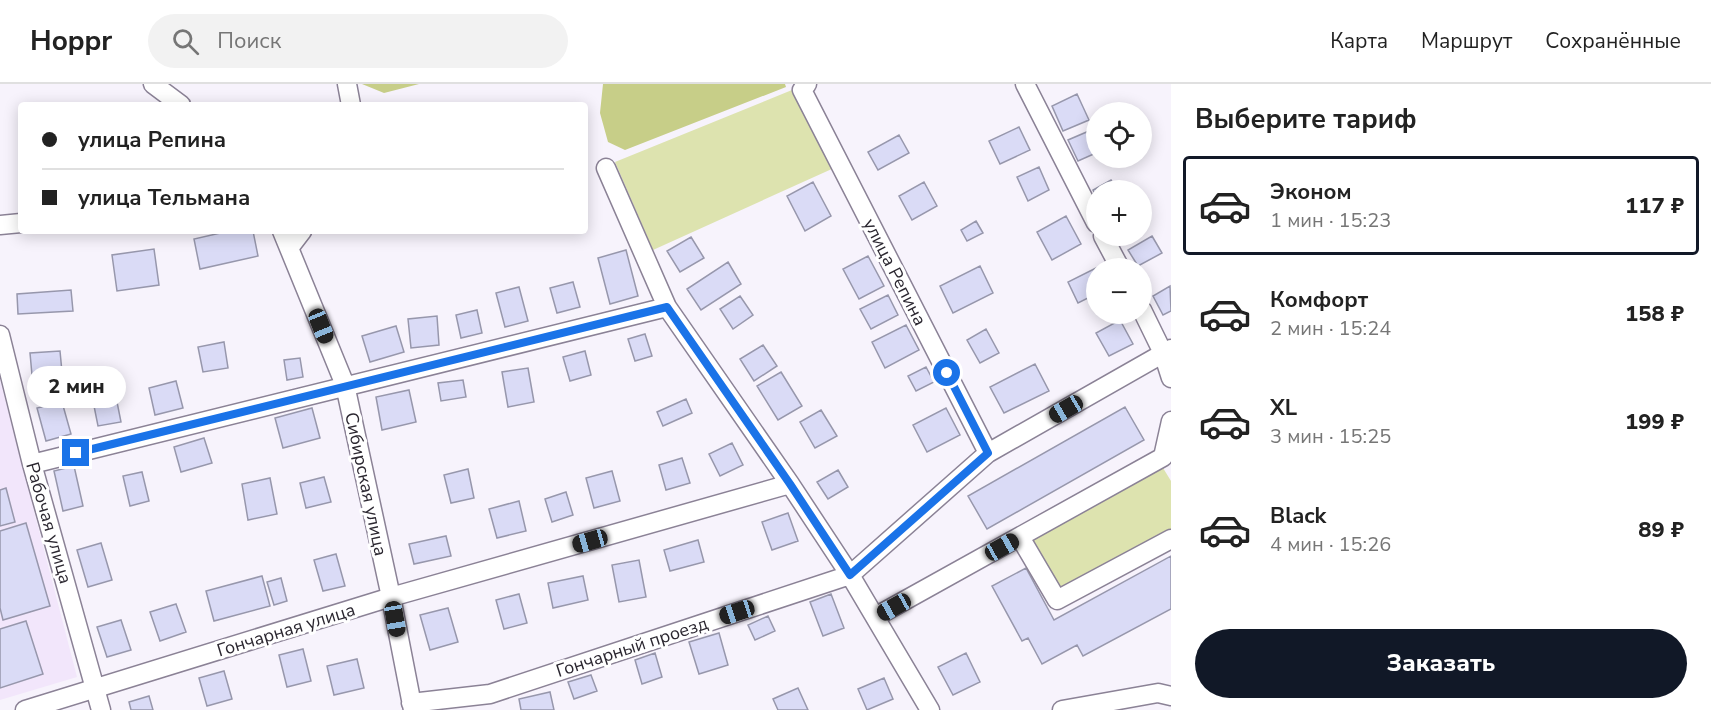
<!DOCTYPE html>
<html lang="ru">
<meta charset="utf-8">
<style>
:root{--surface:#fff;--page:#f2f2f2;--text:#222;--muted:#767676;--line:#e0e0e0;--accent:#111827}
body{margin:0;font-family:"Nunito Sans",sans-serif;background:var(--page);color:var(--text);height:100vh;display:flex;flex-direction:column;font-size:22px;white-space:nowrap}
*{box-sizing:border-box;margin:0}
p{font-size:20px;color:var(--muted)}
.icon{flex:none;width:33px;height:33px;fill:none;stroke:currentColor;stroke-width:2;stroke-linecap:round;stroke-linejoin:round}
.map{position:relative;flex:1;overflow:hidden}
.side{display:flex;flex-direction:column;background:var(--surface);width:540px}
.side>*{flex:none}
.banner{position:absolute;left:18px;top:18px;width:570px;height:132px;border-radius:6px;box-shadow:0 3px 15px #0003;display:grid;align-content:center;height:132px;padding:0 24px;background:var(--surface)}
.buttons{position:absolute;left:1086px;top:18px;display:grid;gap:12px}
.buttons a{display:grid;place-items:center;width:66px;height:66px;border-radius:50%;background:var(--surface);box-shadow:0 3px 15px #0003;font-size:30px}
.end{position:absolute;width:27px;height:27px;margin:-14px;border:8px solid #1a73e8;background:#fff;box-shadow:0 0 0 3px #fff}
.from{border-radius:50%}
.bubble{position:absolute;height:42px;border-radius:21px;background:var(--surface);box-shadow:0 3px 15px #0003;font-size:20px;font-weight:800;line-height:42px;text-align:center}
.car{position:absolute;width:18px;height:36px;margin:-18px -9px;border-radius:8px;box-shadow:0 0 4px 2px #0007;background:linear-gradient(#222 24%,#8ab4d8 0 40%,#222 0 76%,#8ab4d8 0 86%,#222 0)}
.banner b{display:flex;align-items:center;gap:21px;height:57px;font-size:22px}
.banner b+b{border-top:2px solid var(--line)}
.banner i{width:15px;height:15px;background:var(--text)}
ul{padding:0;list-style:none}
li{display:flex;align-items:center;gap:18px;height:99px;margin:0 12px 9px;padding:0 12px;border:3px solid transparent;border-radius:6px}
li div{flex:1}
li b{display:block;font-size:22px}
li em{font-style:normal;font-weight:800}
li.selected{border-color:var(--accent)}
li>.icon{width:54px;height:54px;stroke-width:1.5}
h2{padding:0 24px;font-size:27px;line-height:72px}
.button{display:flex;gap:12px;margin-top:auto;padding:12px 24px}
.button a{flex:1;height:69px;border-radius:36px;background:var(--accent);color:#fff;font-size:24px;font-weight:800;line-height:69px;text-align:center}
header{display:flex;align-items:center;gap:36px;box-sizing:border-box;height:84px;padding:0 30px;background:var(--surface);border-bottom:2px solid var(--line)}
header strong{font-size:28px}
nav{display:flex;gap:33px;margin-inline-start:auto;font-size:21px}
.search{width:420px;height:54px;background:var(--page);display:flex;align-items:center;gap:15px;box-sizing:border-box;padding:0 21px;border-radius:33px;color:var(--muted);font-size:22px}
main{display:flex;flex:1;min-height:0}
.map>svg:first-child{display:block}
.industrial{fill:#f2e6fb}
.green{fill:#dde3af}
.forest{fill:#c7ce88}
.building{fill:#dadbf6;stroke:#9797ac;stroke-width:1.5}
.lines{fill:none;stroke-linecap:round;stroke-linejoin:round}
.minor-casing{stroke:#8b8296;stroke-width:21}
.minor{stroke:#fff;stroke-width:18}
.route{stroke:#1a73e8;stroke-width:8}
.labels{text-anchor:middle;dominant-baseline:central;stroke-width:6;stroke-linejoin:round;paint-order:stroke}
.street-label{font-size:18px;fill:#2b2730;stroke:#fff}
</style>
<header>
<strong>Hoppr</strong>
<div class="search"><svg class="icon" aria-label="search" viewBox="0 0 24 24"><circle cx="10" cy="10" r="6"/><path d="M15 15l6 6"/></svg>Поиск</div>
<nav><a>Карта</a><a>Маршрут</a><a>Сохранённые</a></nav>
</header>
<main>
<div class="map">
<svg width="1171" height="626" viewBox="0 0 1171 626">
<rect width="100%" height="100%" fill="#f7f3fc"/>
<path class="industrial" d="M0 296 77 593 0 616Z"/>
<path class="green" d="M792 6 834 84 653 166 615 78Z
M1160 379 1171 397V449L1059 508 1026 454Z"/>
<path class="forest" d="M362 0H419L384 9Z
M603 0H785L786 3 625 66 608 58 600 29Z"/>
<path class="building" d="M1077 10 1089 36 1063 47 1052 22Z
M1019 43 1030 66 1000 80 989 57Z
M1096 44V69L1078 77 1068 56Z
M899 51 909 69 878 86 868 68Z
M1039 83 1049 106 1028 117 1017 93Z
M1111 96 1117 106H1096V112L1093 106Z
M813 98 831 132 805 147 787 112Z
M924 98 937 122 912 136 899 112Z
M1066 132 1081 160 1052 176 1037 148Z
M976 137 983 149 967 157 961 146Z
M229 147H253L258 172 200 185 194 155Z
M1152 152 1162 169 1138 182 1128 166Z
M691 153 704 174 680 188 667 167Z
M154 165 159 201 117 207 112 171Z
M626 166 638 212 610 220 598 174Z
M868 172 884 202 859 215 843 185Z
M728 178 741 200 701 226 687 205Z
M980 182 993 209 953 229 940 202Z
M1096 184V210L1078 219 1068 198Z
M573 198 580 223 557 229 550 204Z
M1170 202 1171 227 1163 231 1153 212Z
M519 203 528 237 505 243 496 209Z
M71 206 73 227 18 230 17 210Z
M888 211 898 231 871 245 860 225Z
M740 212 753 231 733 245 720 225Z
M477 226 482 249 461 254 456 231Z
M437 232 439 261 411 264 408 235Z
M1120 236 1133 260 1109 272 1096 249Z
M906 241 919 266 885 284 872 258Z
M396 242 404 268 370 278 362 252Z
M986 245 999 269 980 279 967 256Z
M645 250 652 272 635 277 628 255Z
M224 258 228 284 203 288 198 263Z
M763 261 777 282 754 297 740 275Z
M60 267 62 288 32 291 30 269Z
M585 267 591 291 570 297 563 273Z
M300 274 303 293 287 296 284 276Z
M1035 280 1049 307 1004 329 990 303Z
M926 283 934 298 916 307 908 292Z
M528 284 534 318 508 323 502 288Z
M781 288 802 322 778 336 757 302Z
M463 296 466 313 441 317 438 299Z
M176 297 183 324 155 331 149 304Z
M409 306 416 338 382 346 376 313Z
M115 308 121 338 98 342 92 312Z
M686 315 692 329 663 342 657 328Z
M62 318 71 350 46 357 37 324Z
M1125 323 1144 356 987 445 968 412Z
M312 324 320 354 283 364 275 334Z
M946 324 960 351 927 368 913 341Z
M821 326 837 352 815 364 800 338Z
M204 354 212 379 181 388 174 363Z
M732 359 743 381 720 392 709 370Z
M682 374 690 399 666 406 659 381Z
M74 382 83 422 63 427 54 387Z
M468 385 474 414 451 419 444 391Z
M838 386 848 403 828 415 817 398Z
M612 387 620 417 594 424 586 394Z
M142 388 149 417 130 422 123 392Z
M324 393 331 418 306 424 300 399Z
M270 394 277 430 248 436 242 400Z
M6 404 15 438 0 442V406Z
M566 408 573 431 552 438 545 415Z
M519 417 526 447 497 454 489 425Z
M788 429 798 457 772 466 762 438Z
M26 439 50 522 3 536 0 524V447Z
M446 452 451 472 414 480 409 460Z
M698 456 704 478 670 487 664 466Z
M101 459 112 496 88 503 77 466Z
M336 470 345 502 323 507 314 476Z
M1171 472V525L1083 572 1077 561 1042 580 1028 554 1022 557 992 502 1026 484 1054 536Z
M639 476 646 513 619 518 612 481Z
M262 492 270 522 214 537 206 507Z
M583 492 588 516 553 524 548 499Z
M281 494 287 517 274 521 267 498Z
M519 510 527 539 504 545 496 516Z
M831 510 844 544 823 552 810 518Z
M176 520 186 548 160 557 150 528Z
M448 524 458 558 430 566 420 531Z
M768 532 775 547 755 556 748 541Z
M121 536 131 566 107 573 97 543Z
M26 537 43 590 0 604V545Z
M719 549 728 581 699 590 689 558Z
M303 565 311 597 287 603 279 571Z
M655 569 662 593 642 600 635 576Z
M966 569 980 598 953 611 938 583Z
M357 575 364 604 334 611 327 582Z
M224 587 232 615 207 622 199 594Z
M591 591 597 607 574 615 568 598Z
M884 594 893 615 867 626 858 605Z
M798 604 808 626H778L773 615Z
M550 608 554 626H521L519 615Z
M149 612 153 626H131L129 618Z"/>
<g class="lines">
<defs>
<path id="minor" d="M153 0 181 21
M347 0 351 21
M807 0 802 6 988 369
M1025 0 1096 139
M606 84 667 223 790 400 850 491 930 626
M0 141 21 139
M282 147 345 301 391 513 413 626
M1103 152 1120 184
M289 164 302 147
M1142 226 1163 269 1171 294
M0 251 32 380 101 626
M32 380 667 223
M1020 453 1057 516 1171 455
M875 533 1163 373 1171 337
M411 619 490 610 850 491 988 369 1171 265
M25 626 391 513 790 400
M1062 626 1158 609 1171 612"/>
</defs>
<use href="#minor" class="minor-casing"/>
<use href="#minor" class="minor"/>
</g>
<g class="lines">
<path class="route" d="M76 369 667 223 790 400 850 491 988 369 947 289"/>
</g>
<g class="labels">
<g class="street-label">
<text transform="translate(895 188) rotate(63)">улица Репина</text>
<text transform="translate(366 400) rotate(78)">Сибирская улица</text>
<text transform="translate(49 439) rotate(74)">Рабочая улица</text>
<text transform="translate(286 546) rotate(-17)">Гончарная улица</text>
<text transform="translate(632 563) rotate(-18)">Гончарный проезд</text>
</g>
</g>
</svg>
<div class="buttons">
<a><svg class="icon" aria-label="locate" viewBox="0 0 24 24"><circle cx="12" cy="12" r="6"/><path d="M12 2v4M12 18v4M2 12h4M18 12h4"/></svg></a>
<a>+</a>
<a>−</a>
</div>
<i class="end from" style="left:947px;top:289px"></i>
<i class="end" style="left:76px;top:369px"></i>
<div class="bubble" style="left:27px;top:282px;width:99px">2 мин</div>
<i class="car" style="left:321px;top:242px;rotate:158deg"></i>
<i class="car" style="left:1066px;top:325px;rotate:240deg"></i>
<i class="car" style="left:590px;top:457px;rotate:254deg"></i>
<i class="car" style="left:1002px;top:463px;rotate:61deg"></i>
<i class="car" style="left:894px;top:523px;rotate:241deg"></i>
<i class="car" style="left:737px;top:528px;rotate:252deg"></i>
<i class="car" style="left:395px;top:535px;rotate:170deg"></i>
<div class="banner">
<b><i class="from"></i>улица Репина</b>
<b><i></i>улица Тельмана</b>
</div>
</div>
<section class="side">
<h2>Выберите тариф</h2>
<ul>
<li class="selected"><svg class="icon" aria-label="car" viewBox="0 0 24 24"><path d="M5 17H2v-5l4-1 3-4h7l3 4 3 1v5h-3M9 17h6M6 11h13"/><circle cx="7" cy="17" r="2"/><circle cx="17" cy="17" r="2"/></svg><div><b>Эконом</b><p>1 мин · 15:23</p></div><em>117 ₽</em></li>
<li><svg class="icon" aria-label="car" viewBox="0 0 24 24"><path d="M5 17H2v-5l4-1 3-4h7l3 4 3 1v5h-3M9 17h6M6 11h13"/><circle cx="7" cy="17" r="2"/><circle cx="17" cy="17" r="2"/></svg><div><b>Комфорт</b><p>2 мин · 15:24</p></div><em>158 ₽</em></li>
<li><svg class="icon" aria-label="car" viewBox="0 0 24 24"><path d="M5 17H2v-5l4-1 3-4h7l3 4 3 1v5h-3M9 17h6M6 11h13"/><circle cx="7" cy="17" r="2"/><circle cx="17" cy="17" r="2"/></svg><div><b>XL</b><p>3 мин · 15:25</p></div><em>199 ₽</em></li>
<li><svg class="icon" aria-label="car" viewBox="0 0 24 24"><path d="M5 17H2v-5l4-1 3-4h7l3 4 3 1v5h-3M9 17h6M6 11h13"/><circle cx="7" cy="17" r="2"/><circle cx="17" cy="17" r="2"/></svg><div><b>Black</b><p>4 мин · 15:26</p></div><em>89 ₽</em></li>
</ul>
<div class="button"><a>Заказать</a></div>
</section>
</main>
